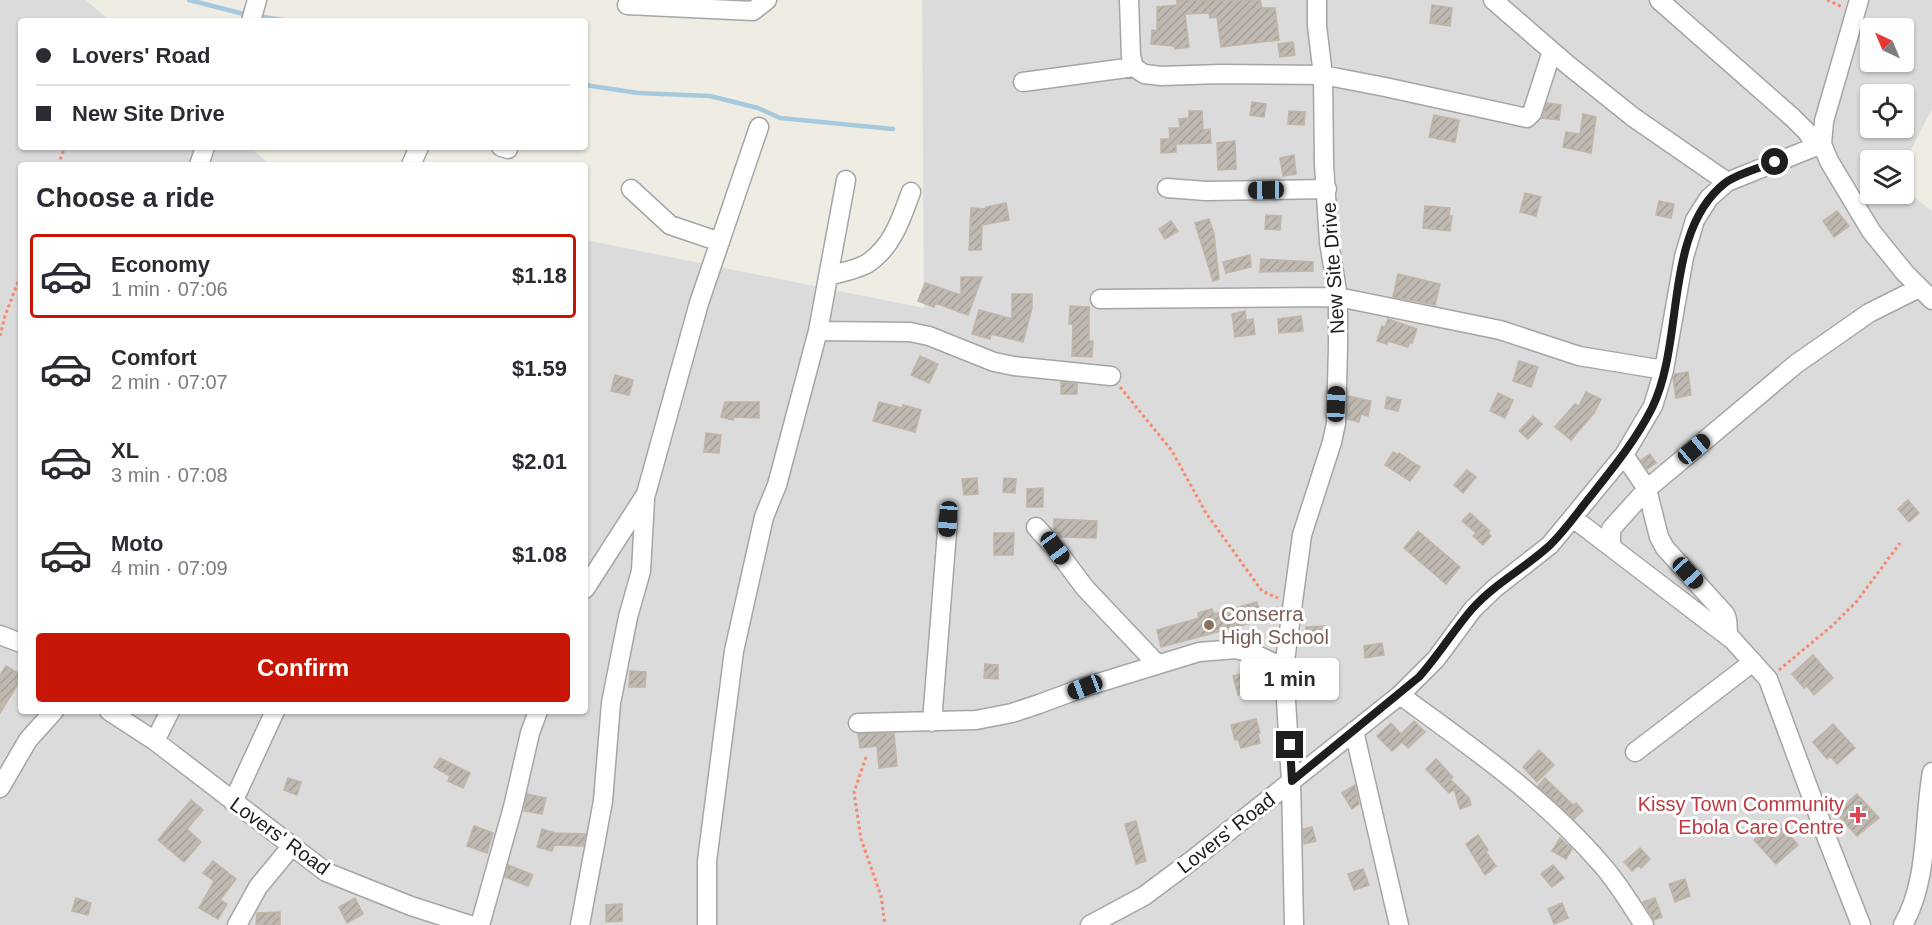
<!DOCTYPE html>
<meta charset="utf-8">
<style>
:root{--surface:#fff;--page:#f7f7f7;--text:#2b2b33;--muted:#7c7c81;--line:#e1e1e2;--accent:#c71605}
body{margin:0;font-family:Arial,sans-serif;background:var(--page);color:var(--text);height:100vh;display:flex;flex-direction:column;font-size:22px;white-space:nowrap}
*{box-sizing:border-box;margin:0}
p{font-size:20px;color:var(--muted)}
.icon{flex:none;width:33px;height:33px;fill:none;stroke:currentColor;stroke-width:2;stroke-linecap:round;stroke-linejoin:round}
.map{position:relative;flex:1;overflow:hidden}
.sheet{position:absolute;left:18px;top:162px;width:570px;height:552px;display:flex;flex-direction:column;background:var(--surface);border-radius:6px;box-shadow:0 2px 4px #0004}
.sheet>*{flex:none}
.banner{position:absolute;left:18px;top:18px;width:570px;height:132px;border-radius:6px;box-shadow:0 2px 4px #0004;display:grid;align-content:center;height:132px;padding:0 18px;background:var(--surface)}
.needle{width:39px;rotate:316deg}
.tools{position:absolute;left:1860px;top:18px;display:grid;gap:12px}
.tools a{display:grid;place-items:center;width:54px;height:54px;border-radius:6px;background:var(--surface);box-shadow:0 2px 4px #0004;font-size:30px}
.end{position:absolute;width:27px;height:27px;margin:-14px;border:8px solid #1e1e1e;background:#fff;box-shadow:0 0 0 3px #fff}
.from{border-radius:50%}
.bubble{position:absolute;height:42px;border-radius:6px;background:var(--surface);box-shadow:0 2px 4px #0004;font-size:20px;font-weight:800;line-height:42px;text-align:center}
.car{position:absolute;width:18px;height:36px;margin:-18px -9px;border-radius:8px;box-shadow:0 0 4px 2px #0007;background:linear-gradient(#222 24%,#8ab4d8 0 40%,#222 0 76%,#8ab4d8 0 86%,#222 0)}
.banner b{display:flex;align-items:center;gap:21px;height:57px;font-size:22px}
.banner b+b{border-top:2px solid var(--line)}
.banner i{width:15px;height:15px;background:var(--text)}
ul{padding:0;list-style:none}
li{display:flex;align-items:center;gap:18px;height:84px;margin:0 12px 9px;padding:0 6px;border:3px solid transparent;border-radius:6px}
li div{flex:1}
li b{display:block;font-size:22px}
li em{font-style:normal;font-weight:800}
li.current{border-color:var(--accent)}
li>.icon{width:54px;height:54px;stroke-width:1.5}
h2{padding:0 18px;font-size:27px;line-height:72px}
.button{display:flex;gap:12px;margin-top:auto;padding:12px 18px}
.button a{flex:1;height:69px;border-radius:6px;background:var(--accent);color:#fff;font-size:24px;font-weight:800;line-height:69px;text-align:center}
.map>svg:first-child{display:block}
.residential{fill:#dcdbdb;fill-rule:evenodd}
.lines{fill:none;stroke-linecap:round;stroke-linejoin:round}
.stream{stroke:#a6cadc;stroke-width:4.5}
.building{fill:url(#building-hatch);stroke:#c0b4a7;stroke-width:1.5}
.minor-casing{stroke:#a5a5a5;stroke-width:21}
.path{stroke:#f6886e;stroke-width:3;stroke-dasharray:3 3;stroke-linecap:butt}
.minor{stroke:#fff;stroke-width:18}
.route{stroke:#1e1e1e;stroke-width:8}
.education-dot{fill:#8d6e63;stroke:#fff;stroke-width:2}
.health-dot{fill:#e0444e;stroke:#fff;stroke-width:2}
.labels{text-anchor:middle;dominant-baseline:central;stroke-width:6;stroke-linejoin:round;paint-order:stroke}
.street-label{font-size:20px;fill:#1e1e1e;stroke:#fff}
.education-label{font-size:20px;fill:#785e54;stroke:#fff;text-anchor:start}
.health-label{font-size:20px;fill:#be3a42;stroke:#fff;text-anchor:end}
</style>
<div class="map">
<svg width="1932" height="925" viewBox="0 0 1932 925">
<defs>
<pattern id="building-hatch" width="6" height="6" patternUnits="userSpaceOnUse" patternTransform="scale(1.5)"><rect width="6" height="6" fill="#bfb9b1"/><path d="M-1 1l2-2M0 6l6-6M5 7l2-2" fill="none" stroke="#a49f98"/></pattern>
</defs>
<rect width="100%" height="100%" fill="#efece4"/>
<path class="residential" d="M0 0H86L110 21H21V147H250L270 165H21V711H585V240L924 308 922 0H1932V109L1904 163V160H1870V194H1904V189L1932 211V925H0ZM1870 28H1904V62H1870ZM1870 94H1904V128H1870Z"/>
<g class="lines">
<path class="stream" d="M189 0 248 15
M257 16 289 21
M585 85 638 93 710 96 758 108 780 118 893 129"/>
</g>
<path class="building" d="M1177 0H1260L1262 8H1275L1279 40 1221 47 1217 17 1210 18 1209 13 1185 14 1189 47 1175 49 1174 46 1151 44 1152 30 1157 31V7L1177 5Z
M1432 5 1452 8 1450 26 1430 23Z
M1293 42 1295 55 1280 57 1278 44Z
M1252 102 1266 104 1264 117 1250 115Z
M1547 103 1561 105 1559 120 1542 118Z
M1189 111H1202L1203 130 1210 129 1211 143 1176 144V152L1161 153V139H1170L1169 128H1180L1179 119 1189 118Z
M1289 111 1305 112 1304 125 1288 124Z
M1583 114 1596 117 1591 153 1563 147 1566 132 1580 134Z
M1434 115 1459 120 1455 142 1429 137Z
M1235 141 1236 169 1218 170 1217 143Z
M1294 155 1296 174 1283 176 1280 158Z
M1525 193 1541 197 1536 216 1520 212Z
M1659 201 1674 204 1671 218 1656 215Z
M1006 203 1009 220 982 225 981 250H969L971 208 986 209V207Z
M1425 206 1450 208 1449 216H1452L1450 231 1423 228Z
M1837 211 1849 226 1834 237 1823 221Z
M1266 215 1281 216 1280 230 1265 229Z
M1209 219 1214 234 1219 279 1213 281 1195 223Z
M1171 221 1178 231 1165 239 1159 229Z
M1250 255 1251 267 1226 273 1223 262Z
M1261 259 1313 262V271L1260 272Z
M1398 274 1440 284 1435 305 1393 297Z
M961 277H982L968 315 935 303 934 307 918 301 925 283 961 295Z
M1012 294H1032V308L1023 342 991 334 990 339 972 334 979 310 1012 319Z
M1070 306 1089 307V341H1093L1092 357 1072 356 1073 324H1069Z
M1245 311 1246 320 1253 319 1255 334 1235 337 1232 314Z
M1301 316 1303 331 1279 333 1278 319Z
M1388 319 1417 329 1412 343 1410 342 1408 347 1388 341 1387 344 1377 341 1382 326 1385 327Z
M920 356 938 364 929 383 911 375Z
M1519 361 1538 367 1531 387 1513 381Z
M1688 372 1691 395 1676 398 1673 378 1675 374Z
M615 375 633 380 629 395 611 391Z
M1061 382 1077 384V394H1061Z
M1586 392 1601 399 1594 413 1571 440 1555 427 1575 404 1579 406Z
M1498 393 1513 400 1505 418 1490 411Z
M1348 396 1371 401 1368 416 1361 414 1359 422 1347 419Z
M1387 397 1401 400 1398 411 1385 408Z
M725 402H759V418L734 417 733 420 721 417Z
M879 402 902 408 903 405 921 410 915 432 873 421Z
M1533 416 1542 424 1528 439 1519 431Z
M706 433 721 435 719 453 704 452Z
M1393 452 1398 455 1399 453 1420 467 1410 481 1385 465Z
M1650 454 1656 463 1647 469 1641 460Z
M1467 470 1476 477 1463 493 1454 485Z
M977 478 978 494 964 495 962 479Z
M1004 478 1016 479 1015 493 1003 492Z
M1043 488V507H1027V489Z
M1908 500 1919 513 1909 522 1898 509Z
M1470 513 1490 531 1488 533 1491 536 1483 545 1473 536 1476 533 1462 521Z
M1054 519 1097 521 1096 538 1060 537 1054 530Z
M1418 531 1460 567 1446 584 1404 548Z
M994 533H1014L1013 555H994Z
M1257 602 1262 620 1161 647 1157 630 1199 618 1198 613 1212 609 1214 614Z
M1325 626 1326 638 1307 639 1306 627Z
M1382 643 1384 655 1365 658 1364 646Z
M1813 655 1833 678 1814 695 1807 686 1804 688 1792 674Z
M985 664 998 665V679L984 678Z
M6 666 21 675V679L0 713V675Z
M630 671 646 672 645 687H629Z
M1251 671 1256 690 1238 695 1233 676Z
M1256 719 1260 733 1258 734 1260 743 1241 748 1238 739 1235 740 1231 725Z
M1414 721 1425 732 1408 748 1402 742 1392 751 1377 736 1391 723 1401 734Z
M1833 724 1855 748 1837 764 1830 756 1827 759 1813 742Z
M894 733 897 766 879 768 877 746 860 748 858 734Z
M1539 750 1554 765 1537 782 1523 767Z
M440 758 470 773 463 788 448 781 450 776 434 767Z
M1436 759 1453 777 1450 779 1469 798 1471 805 1460 809 1454 789 1449 793 1426 769Z
M288 778 301 782 297 795 284 790Z
M1545 778 1573 805 1576 803 1583 811 1574 819 1538 786Z
M1355 785 1359 804 1352 809 1342 793Z
M527 794 546 798 542 814 524 811Z
M1857 794 1879 818 1857 836 1836 813Z
M191 800 203 810 187 829 201 842 184 862 158 840Z
M1769 820 1772 824 1777 821 1798 845 1776 864 1754 840 1759 836 1756 832Z
M1136 821 1146 861 1136 864 1125 824Z
M474 826 493 833 487 853 467 846Z
M1312 827 1316 841 1304 844 1303 829Z
M542 829 555 833 586 834 583 846 554 845 552 851 537 847Z
M1478 835 1488 850 1486 852 1496 866 1485 875 1466 844Z
M1560 838 1572 849 1566 859 1552 851Z
M1640 848 1650 859 1641 868 1639 865 1632 871 1624 862Z
M213 861 236 879 220 900 227 904 218 919 199 908 214 881 203 873Z
M508 865 533 875 528 886 505 877Z
M1553 865 1564 878 1552 887 1541 874Z
M1363 869 1369 885 1354 890 1348 874Z
M1685 879 1690 896 1675 902 1669 884Z
M76 898 91 903 88 915 72 911Z
M355 898 363 914 347 923 339 907Z
M1655 898 1662 917 1654 920 1643 902Z
M1562 903 1568 918 1554 924 1548 909Z
M622 904V921L606 922V905Z
M280 912V925H256L257 913Z"/>
<g class="lines">
<defs>
<path id="minor" d="M1129 0 1131 56 1134 67 1144 74 1161 76 1221 74 1323 75 1385 87 1527 118 1532 113 1552 51
M1493 0 1568 65 1633 117 1727 182
M1659 0 1793 118 1807 132 1816 146
M1859 0 1824 121 1822 144 1829 161 1871 231 1905 273 1932 300
M627 5 753 11 767 0
M251 21 257 0
M1023 82 1134 67
M501 147 508 149
M199 165 205 147
M411 165 419 147
M1167 188 1206 191 1327 189
M631 189 670 225 720 242
M828 276C839 273 859 269 868 263 893 246 901 219 911 192
M1100 299 1338 297 1500 330 1579 356 1664 370
M818 331 910 332 929 336 994 362 1014 366 1111 376
M1624 455 1647 489 1659 537 1665 548 1725 614C1730 622 1725 629 1730 637L1768 679 1828 841 1861 925
M1573 518 1734 641
M1036 527 1055 548 1085 588 1157 664
M1611 547V529L1647 489 1796 364 1869 313 1919 288
M585 589 646 494 699 303 759 127
M0 635 21 643
M1400 695C1471 747 1544 797 1602 865 1618 883 1631 905 1644 925
M109 711 155 741 326 872 411 906 470 925
M932 722 948 519
M858 723 976 720 1012 713 1039 704 1085 687 1199 652 1236 649 1255 654 1284 668
M1354 731 1399 925
M155 741 170 711
M1635 752 1753 662
M0 788 28 740 54 711
M233 802 275 711
M237 925 258 887 291 847
M480 925 513 807 530 733 538 711
M580 925 603 801 611 703 628 617 641 571 645 499
M707 925V861L734 651 764 517 777 485 818 331 846 180
M1090 925 1144 896 1191 861 1400 695 1436 659 1473 609 1495 588 1550 545 1624 455 1653 406 1664 370 1684 257 1695 220 1709 198 1727 182 1822 144
M1294 925 1291 781 1284 668 1302 535 1332 442 1336 423 1338 347V297L1329 242 1324 164 1323 75 1317 26V0
M1903 925C1929 879 1923 823 1932 772"/>
</defs>
<use href="#minor" class="minor-casing"/>
<path class="path" d="M1827 0 1843 7
M58 165 65 147
M0 336 5 316 21 274
M1120 387 1172 451 1206 513 1262 591 1278 598
M1779 670 1833 625 1857 601 1900 543
M866 757 854 792 861 839 881 896 885 925"/>
<use href="#minor" class="minor"/>
</g>
<g class="lines">
<path class="route" d="M1290 745 1292 781 1419 677C1438 656 1453 631 1472 609 1494 584 1525 568 1549 546 1564 532 1577 513 1590 497 1613 468 1636 440 1652 408 1685 341 1663 232 1725 183 1739 173 1760 168 1775 162"/>
</g>
<circle class="education-dot" cx="1209" cy="625" r="6"/>
<path class="health-dot" d="M1855 806h6v6h6v6h-6v6h-6v-6h-6v-6h6z"/>
<g class="labels">
<g class="street-label">
<text transform="translate(1333 268) rotate(-94)">New Site Drive</text>
<text transform="translate(1226 833) rotate(-38)">Lovers' Road</text>
<text transform="translate(280 836) rotate(36)">Lovers' Road</text>
</g>
<g class="education-label">
<text x="1221" y="614">Conserra<tspan x="1221" dy="23">High School</tspan></text>
</g>
<g class="health-label">
<text x="1844" y="804">Kissy Town Community<tspan x="1844" dy="23">Ebola Care Centre</tspan></text>
</g>
</g>
</svg>
<div class="tools">
<a><svg class="needle" viewBox="-14 -14 28 28"><path d="M0-13l5 13h-10z" fill="#e53935"/><path d="M0 13l5-13h-10z" fill="#7c7c81"/></svg></a>
<a><svg class="icon" aria-label="locate" viewBox="0 0 24 24"><circle cx="12" cy="12" r="6"/><path d="M12 2v4M12 18v4M2 12h4M18 12h4"/></svg></a>
<a><svg class="icon" aria-label="layers" viewBox="0 0 24 24"><path d="M12 4l9 5-9 5-9-5zM3 14l9 5 9-5"/></svg></a>
</div>
<i class="end from" style="left:1775px;top:162px"></i>
<i class="end" style="left:1290px;top:745px"></i>
<div class="bubble" style="left:1240px;top:658px;width:99px">1 min</div>
<i class="car" style="left:1266px;top:190px;rotate:269deg"></i>
<i class="car" style="left:1336px;top:404px;rotate:2deg"></i>
<i class="car" style="left:1694px;top:449px;rotate:50deg"></i>
<i class="car" style="left:948px;top:519px;rotate:185deg"></i>
<i class="car" style="left:1055px;top:548px;rotate:144deg"></i>
<i class="car" style="left:1688px;top:573px;rotate:137deg"></i>
<i class="car" style="left:1085px;top:687px;rotate:249deg"></i>
<div class="banner">
<b><i class="from"></i>Lovers' Road</b>
<b><i></i>New Site Drive</b>
</div>
<section class="sheet">
<h2>Choose a ride</h2>
<ul>
<li class="current"><svg class="icon" aria-label="car" viewBox="0 0 24 24"><path d="M5 17H2v-5l4-1 3-4h7l3 4 3 1v5h-3M9 17h6M6 11h13"/><circle cx="7" cy="17" r="2"/><circle cx="17" cy="17" r="2"/></svg><div><b>Economy</b><p>1 min · 07:06</p></div><em>$1.18</em></li>
<li><svg class="icon" aria-label="car" viewBox="0 0 24 24"><path d="M5 17H2v-5l4-1 3-4h7l3 4 3 1v5h-3M9 17h6M6 11h13"/><circle cx="7" cy="17" r="2"/><circle cx="17" cy="17" r="2"/></svg><div><b>Comfort</b><p>2 min · 07:07</p></div><em>$1.59</em></li>
<li><svg class="icon" aria-label="car" viewBox="0 0 24 24"><path d="M5 17H2v-5l4-1 3-4h7l3 4 3 1v5h-3M9 17h6M6 11h13"/><circle cx="7" cy="17" r="2"/><circle cx="17" cy="17" r="2"/></svg><div><b>XL</b><p>3 min · 07:08</p></div><em>$2.01</em></li>
<li><svg class="icon" aria-label="car" viewBox="0 0 24 24"><path d="M5 17H2v-5l4-1 3-4h7l3 4 3 1v5h-3M9 17h6M6 11h13"/><circle cx="7" cy="17" r="2"/><circle cx="17" cy="17" r="2"/></svg><div><b>Moto</b><p>4 min · 07:09</p></div><em>$1.08</em></li>
</ul>
<div class="button"><a>Confirm</a></div>
</section>
</div>
